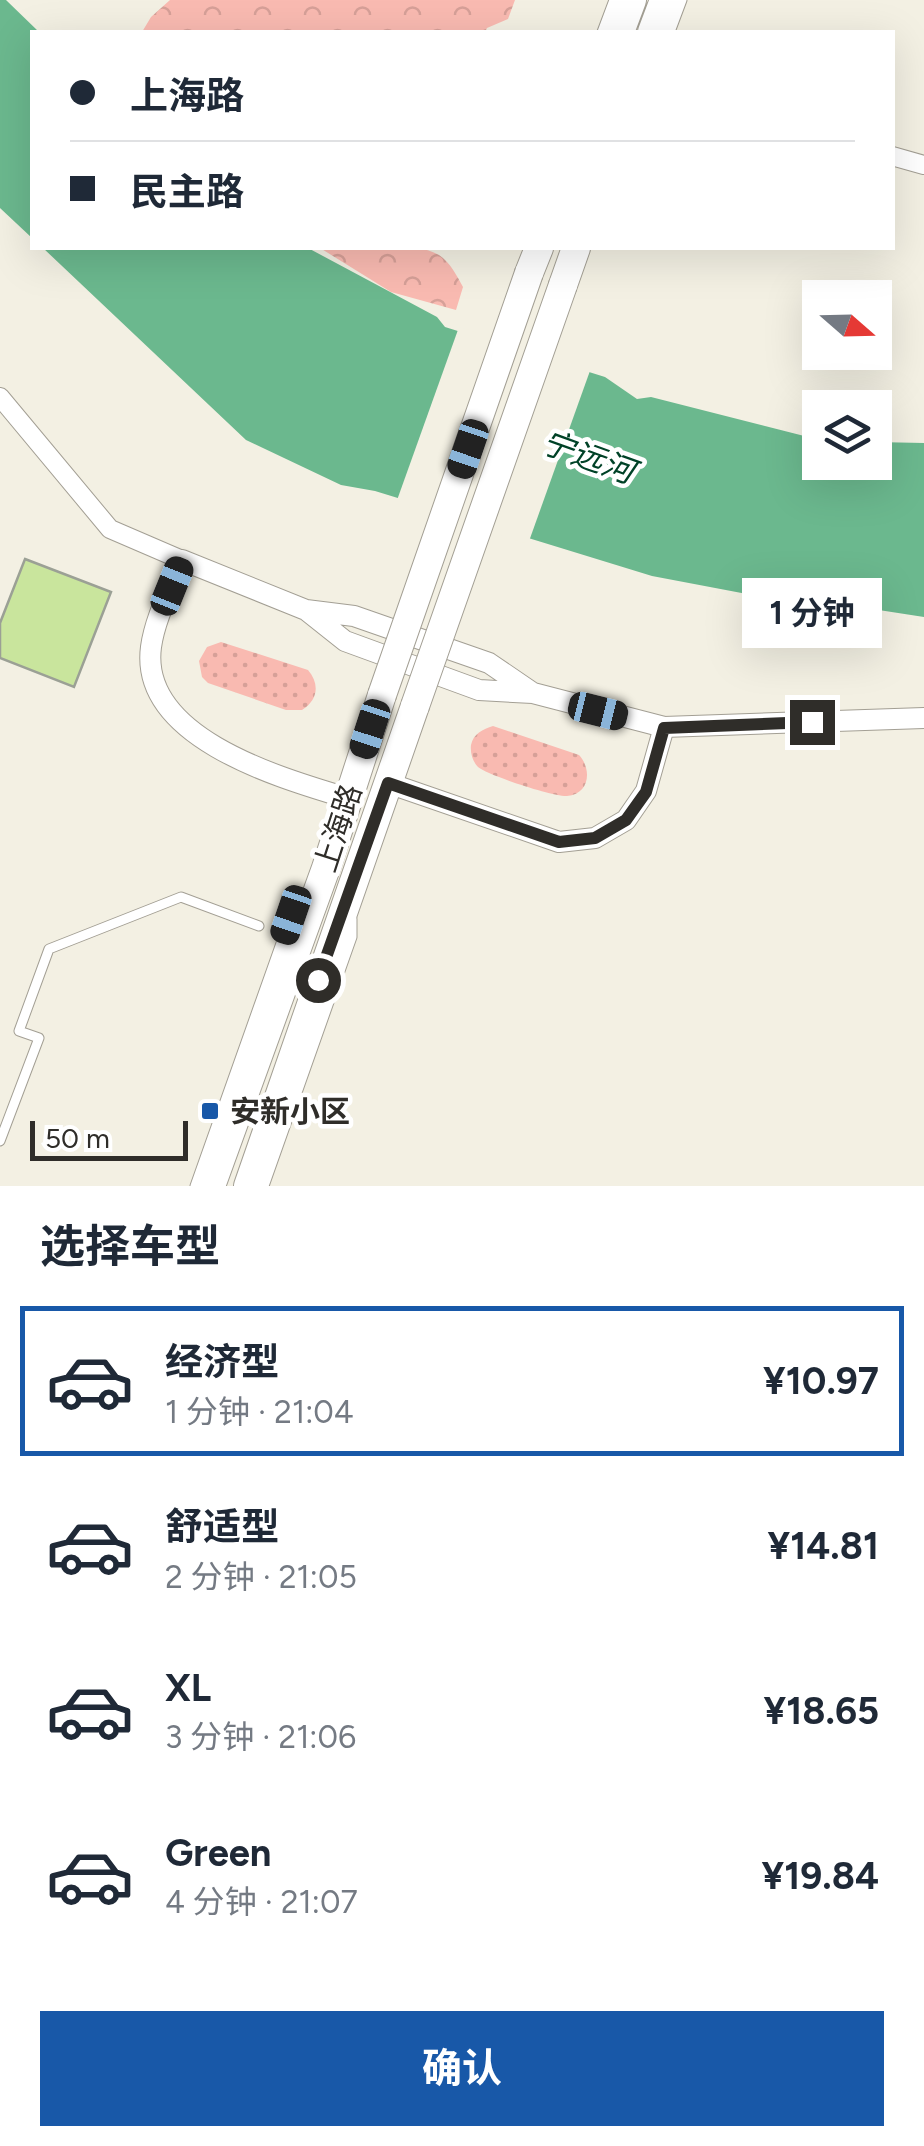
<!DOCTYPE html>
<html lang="zh">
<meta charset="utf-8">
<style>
:root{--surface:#fff;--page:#f6f6f7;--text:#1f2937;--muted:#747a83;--line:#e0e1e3;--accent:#1858a8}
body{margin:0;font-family:Figtree,"Noto Sans SC",sans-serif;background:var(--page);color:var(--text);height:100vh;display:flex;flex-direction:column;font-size:38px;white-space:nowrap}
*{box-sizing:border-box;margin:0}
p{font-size:32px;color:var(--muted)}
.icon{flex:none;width:55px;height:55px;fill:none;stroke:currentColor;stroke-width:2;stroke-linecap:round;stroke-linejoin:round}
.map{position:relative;height:1186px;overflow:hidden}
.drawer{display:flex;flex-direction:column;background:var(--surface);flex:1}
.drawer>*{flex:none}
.guide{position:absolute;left:30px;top:30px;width:865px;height:220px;border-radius:0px;box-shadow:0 10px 40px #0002;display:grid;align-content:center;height:220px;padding:0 40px;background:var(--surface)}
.needle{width:65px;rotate:110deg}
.controls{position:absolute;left:802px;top:280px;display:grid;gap:20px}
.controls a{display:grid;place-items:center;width:90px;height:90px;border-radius:0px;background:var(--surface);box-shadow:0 10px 40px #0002;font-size:50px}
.scale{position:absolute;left:30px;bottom:25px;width:158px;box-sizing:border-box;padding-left:10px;border:5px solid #2f2d29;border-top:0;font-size:28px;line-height:35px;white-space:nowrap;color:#2f2d29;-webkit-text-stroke:8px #fff;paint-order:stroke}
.end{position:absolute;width:45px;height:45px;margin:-22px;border:12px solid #2f2d29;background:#fff;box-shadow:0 0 0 5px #fff}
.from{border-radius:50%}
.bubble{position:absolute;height:70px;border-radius:0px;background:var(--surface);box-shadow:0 10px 40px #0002;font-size:32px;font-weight:700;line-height:70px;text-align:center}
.car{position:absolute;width:30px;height:60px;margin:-30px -15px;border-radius:12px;box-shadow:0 0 8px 2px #0007;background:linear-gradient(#222 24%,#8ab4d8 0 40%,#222 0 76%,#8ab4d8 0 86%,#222 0)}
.guide b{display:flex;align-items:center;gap:35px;height:95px;font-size:38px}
.guide b+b{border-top:2px solid var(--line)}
.guide i{width:25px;height:25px;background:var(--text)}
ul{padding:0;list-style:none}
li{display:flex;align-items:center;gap:30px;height:150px;margin:0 20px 15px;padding:0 20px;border:5px solid transparent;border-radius:0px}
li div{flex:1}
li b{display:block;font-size:38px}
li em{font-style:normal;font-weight:700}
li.selected{border-color:var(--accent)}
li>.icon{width:90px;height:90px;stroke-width:1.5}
h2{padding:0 40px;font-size:45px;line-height:120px}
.primary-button{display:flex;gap:20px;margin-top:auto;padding:20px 40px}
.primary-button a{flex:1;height:115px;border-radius:0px;background:var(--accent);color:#fff;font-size:40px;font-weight:700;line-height:115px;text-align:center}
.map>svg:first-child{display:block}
.grass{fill:url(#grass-dots)}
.forest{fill:url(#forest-crowns)}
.water{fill:#6bb88e}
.pier{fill:#f3f0e3}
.building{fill:#c9e59d;stroke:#9ba095;stroke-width:2.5}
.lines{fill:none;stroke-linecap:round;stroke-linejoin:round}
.service-casing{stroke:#a39f94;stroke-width:11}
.minor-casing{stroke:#a39f94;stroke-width:20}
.tertiary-casing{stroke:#a39f94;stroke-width:22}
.trunk-casing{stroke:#a39f94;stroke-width:30}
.service{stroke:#fff;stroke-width:9}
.minor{stroke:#fff;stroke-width:18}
.tertiary{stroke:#fff;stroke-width:20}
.trunk{stroke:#fff;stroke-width:28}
.trunk-bridge-casing{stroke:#a39f94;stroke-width:30;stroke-linecap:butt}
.trunk-bridge{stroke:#fff;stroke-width:28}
.route{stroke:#2f2d29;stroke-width:12}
.poi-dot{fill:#1858a8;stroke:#fff;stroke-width:4}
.labels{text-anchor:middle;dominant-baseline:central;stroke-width:9;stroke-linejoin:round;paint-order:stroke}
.street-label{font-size:30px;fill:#2f2d29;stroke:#fff}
.poi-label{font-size:30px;font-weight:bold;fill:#2f2d29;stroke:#fff;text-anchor:start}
.water-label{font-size:32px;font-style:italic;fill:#004227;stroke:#fff}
</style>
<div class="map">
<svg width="924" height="1186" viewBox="0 0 924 1186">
<defs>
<pattern id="grass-dots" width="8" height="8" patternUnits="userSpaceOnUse" patternTransform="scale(2.5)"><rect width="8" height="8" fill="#f9bab1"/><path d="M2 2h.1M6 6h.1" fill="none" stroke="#d6a098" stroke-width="1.8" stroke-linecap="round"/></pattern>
<pattern id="forest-crowns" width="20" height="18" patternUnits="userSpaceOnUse" patternTransform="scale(2.5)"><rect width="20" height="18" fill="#f9bab1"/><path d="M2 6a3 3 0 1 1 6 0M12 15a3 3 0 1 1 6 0" fill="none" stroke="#d6a098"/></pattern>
</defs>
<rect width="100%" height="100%" fill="#f3f0e3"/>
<path class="grass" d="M221 642 308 670C320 684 318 700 302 710H286L208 683 202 677 199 661 207 647Z
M493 726 579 755C592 769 590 794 567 796 554 797 487 775 478 767 473 762 470 753 471 745 473 734 483 729 493 726Z"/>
<path class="forest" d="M170 0H515L508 19 487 28 485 32H142L151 17Z
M320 248C351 247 414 240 439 255 450 262 457 276 463 287L456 310 391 292Z"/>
<path class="water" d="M0 0H6L39 32H32V238L0 208Z
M43 248H308L437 317 445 327 605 377 637 399 651 397 820 440V462H875V442L924 443V617L827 602 778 600 652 576 375 491 341 485 246 440Z"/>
<path class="pier" d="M459 327 591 368 528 544 396 503Z"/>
<path class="building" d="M25 559 111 592 74 687 0 658V623Z"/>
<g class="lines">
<defs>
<path id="service" d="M602 32 614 0
M670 32 682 0
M0 1141 39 1038 19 1031 49 949 181 897 259 926
M195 1186 291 915 304 898
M264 1186 352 937V919"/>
<path id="minor" d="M892 156 924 165
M0 397 110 529 182 560"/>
<path id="tertiary" d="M306 610 345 641 479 690 533 693 664 727 924 718
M388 783 559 842 595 838 626 820 646 791 664 727
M347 798C281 778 139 738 151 647 155 618 171 588 182 560L306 610 354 616 489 663 533 693"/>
<path id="trunk" d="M620 32 632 0
M652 32 664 0
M529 273 539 248
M563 285 576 248
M211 1186 326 868 382 695
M248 1186 415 706"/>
</defs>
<use href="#service" class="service-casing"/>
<use href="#minor" class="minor-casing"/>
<use href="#tertiary" class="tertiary-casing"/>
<use href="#trunk" class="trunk-casing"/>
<use href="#service" class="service"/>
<use href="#minor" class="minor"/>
<use href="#tertiary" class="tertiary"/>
<use href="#trunk" class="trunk"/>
<defs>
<path id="trunk-bridge" d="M382 695 529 273
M415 706 563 285"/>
</defs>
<use href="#trunk-bridge" class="trunk-bridge-casing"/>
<use href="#trunk-bridge" class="trunk-bridge"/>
</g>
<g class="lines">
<path class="route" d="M318 980 388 783 559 842 595 838 626 820 646 792 664 728 812 722"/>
</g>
<rect class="poi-dot" x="200" y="1101" width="20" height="20" rx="5"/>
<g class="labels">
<g class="street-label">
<text transform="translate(338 828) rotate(-72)">上海路</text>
</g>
<g class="poi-label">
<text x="230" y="1111">安新小区</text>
</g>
<g class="water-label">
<text transform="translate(588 457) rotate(20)">宁远河</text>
</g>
</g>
</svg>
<div class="controls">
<a><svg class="needle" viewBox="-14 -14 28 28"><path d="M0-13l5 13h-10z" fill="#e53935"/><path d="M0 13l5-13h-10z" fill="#747a83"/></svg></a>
<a><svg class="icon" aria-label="layers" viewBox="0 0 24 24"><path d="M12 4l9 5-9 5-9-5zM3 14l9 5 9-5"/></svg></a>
</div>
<div class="scale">50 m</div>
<i class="end from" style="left:318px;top:980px"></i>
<i class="end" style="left:812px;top:722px"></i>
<div class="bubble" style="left:742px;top:578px;width:140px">1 分钟</div>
<i class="car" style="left:468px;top:449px;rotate:199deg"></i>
<i class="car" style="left:172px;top:586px;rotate:22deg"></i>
<i class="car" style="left:598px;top:711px;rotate:104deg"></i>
<i class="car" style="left:370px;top:729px;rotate:198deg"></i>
<i class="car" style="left:291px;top:915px;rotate:199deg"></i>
<div class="guide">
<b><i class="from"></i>上海路</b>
<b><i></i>民主路</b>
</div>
</div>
<section class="drawer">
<h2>选择车型</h2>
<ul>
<li class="selected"><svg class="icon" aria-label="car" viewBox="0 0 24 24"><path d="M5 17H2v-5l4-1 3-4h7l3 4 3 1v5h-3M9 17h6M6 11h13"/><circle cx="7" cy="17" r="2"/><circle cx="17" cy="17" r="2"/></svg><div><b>经济型</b><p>1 分钟 · 21:04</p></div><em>¥10.97</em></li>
<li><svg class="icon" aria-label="car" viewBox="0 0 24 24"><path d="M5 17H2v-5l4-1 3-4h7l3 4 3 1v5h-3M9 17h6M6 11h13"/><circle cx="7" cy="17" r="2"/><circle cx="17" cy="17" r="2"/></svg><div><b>舒适型</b><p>2 分钟 · 21:05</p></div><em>¥14.81</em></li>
<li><svg class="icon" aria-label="car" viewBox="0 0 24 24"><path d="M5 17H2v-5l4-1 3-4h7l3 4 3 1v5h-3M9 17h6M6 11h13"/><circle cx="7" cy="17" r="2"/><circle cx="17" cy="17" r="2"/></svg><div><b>XL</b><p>3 分钟 · 21:06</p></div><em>¥18.65</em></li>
<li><svg class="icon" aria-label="car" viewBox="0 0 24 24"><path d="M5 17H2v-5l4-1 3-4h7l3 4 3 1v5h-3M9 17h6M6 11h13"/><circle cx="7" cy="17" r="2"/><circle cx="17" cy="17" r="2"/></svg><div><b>Green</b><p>4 分钟 · 21:07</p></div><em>¥19.84</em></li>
</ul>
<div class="primary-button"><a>确认</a></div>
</section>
